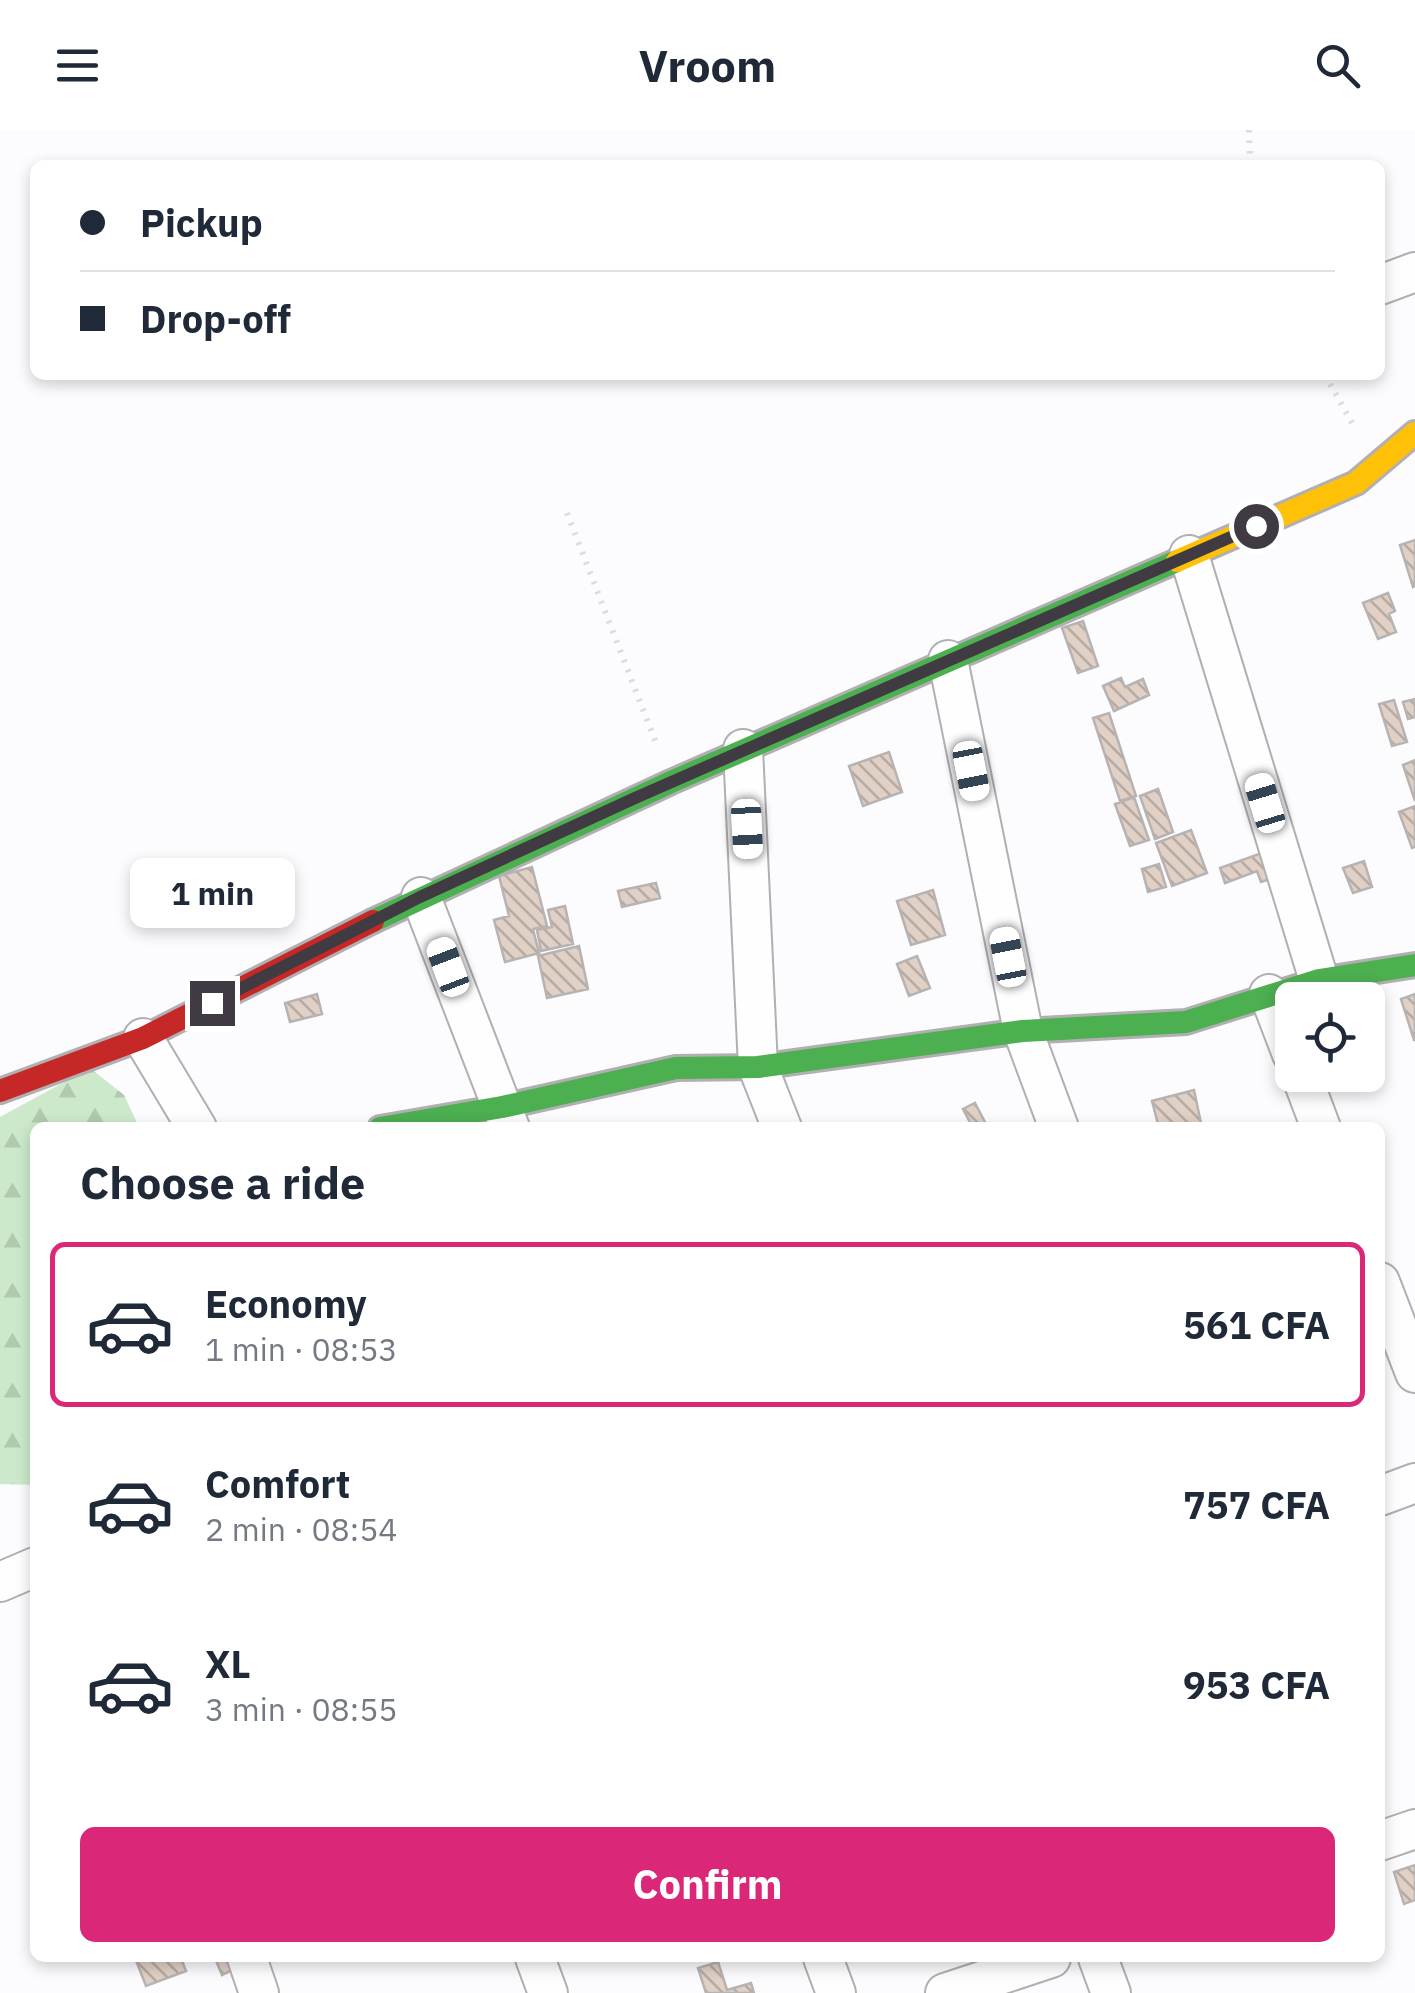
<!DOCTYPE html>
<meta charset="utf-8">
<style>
:root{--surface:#fff;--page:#f2f2f3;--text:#1f2937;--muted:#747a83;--line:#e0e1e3;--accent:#db2777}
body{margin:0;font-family:"IBM Plex Sans",sans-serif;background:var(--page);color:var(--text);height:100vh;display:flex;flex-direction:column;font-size:38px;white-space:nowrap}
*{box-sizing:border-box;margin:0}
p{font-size:32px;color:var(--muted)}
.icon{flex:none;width:55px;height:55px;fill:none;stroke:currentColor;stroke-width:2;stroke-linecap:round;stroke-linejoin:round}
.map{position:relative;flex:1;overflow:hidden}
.sheet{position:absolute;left:30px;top:992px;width:1355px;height:840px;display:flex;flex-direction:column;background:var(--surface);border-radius:15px;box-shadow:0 5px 15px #0003}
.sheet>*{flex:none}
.guide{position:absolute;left:30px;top:30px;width:1355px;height:220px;border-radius:15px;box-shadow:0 5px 15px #0003;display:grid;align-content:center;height:220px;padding:0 50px;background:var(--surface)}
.buttons{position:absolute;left:1275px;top:852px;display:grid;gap:20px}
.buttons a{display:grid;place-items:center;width:110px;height:110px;border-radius:15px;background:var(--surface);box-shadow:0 5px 15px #0003;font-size:50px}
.end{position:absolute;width:45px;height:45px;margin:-22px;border:12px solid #403b42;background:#fff;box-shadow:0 0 0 5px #fff}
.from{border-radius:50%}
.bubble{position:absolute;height:70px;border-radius:15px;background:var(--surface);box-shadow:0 5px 15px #0003;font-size:32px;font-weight:700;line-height:70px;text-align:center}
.car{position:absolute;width:30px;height:60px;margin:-30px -15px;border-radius:12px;box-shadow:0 0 8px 2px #0007;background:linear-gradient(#fff 24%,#345 0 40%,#fff 0 76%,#345 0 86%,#fff 0)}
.guide b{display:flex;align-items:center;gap:35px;height:95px;font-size:38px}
.guide b+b{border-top:2px solid var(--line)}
.guide i{width:25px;height:25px;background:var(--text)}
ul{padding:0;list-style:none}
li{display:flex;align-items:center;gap:30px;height:165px;margin:0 20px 15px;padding:0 30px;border:5px solid transparent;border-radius:15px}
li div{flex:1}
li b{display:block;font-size:38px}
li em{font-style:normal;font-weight:700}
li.current{border-color:var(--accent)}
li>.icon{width:90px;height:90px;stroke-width:1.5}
h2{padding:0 50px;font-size:45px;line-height:120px}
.action{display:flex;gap:20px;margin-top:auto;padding:20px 50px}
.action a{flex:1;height:115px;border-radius:15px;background:var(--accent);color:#fff;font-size:40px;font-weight:700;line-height:115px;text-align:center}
header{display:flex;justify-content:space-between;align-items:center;height:130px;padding:0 50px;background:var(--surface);font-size:45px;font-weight:700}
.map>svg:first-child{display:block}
.forest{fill:url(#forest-firs)}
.building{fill:url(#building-back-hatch);stroke:#b7b3b2;stroke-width:2.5}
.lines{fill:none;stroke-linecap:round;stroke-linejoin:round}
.street-casing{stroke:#b1afb2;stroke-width:42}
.fast-casing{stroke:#b1afb2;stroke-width:28}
.slow-casing{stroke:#b1afb2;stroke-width:28}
.jam-casing{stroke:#b1afb2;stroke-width:28}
.path{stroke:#dcdcdc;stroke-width:6;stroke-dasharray:2.5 8;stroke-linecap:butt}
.street{stroke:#fffeff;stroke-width:38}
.fast{stroke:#4caf50;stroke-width:22}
.slow{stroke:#ffc107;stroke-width:22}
.jam{stroke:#c62828;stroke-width:22}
.route{stroke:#403b42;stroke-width:12}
</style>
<header><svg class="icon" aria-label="menu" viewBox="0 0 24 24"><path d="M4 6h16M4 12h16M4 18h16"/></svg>Vroom<svg class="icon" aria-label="search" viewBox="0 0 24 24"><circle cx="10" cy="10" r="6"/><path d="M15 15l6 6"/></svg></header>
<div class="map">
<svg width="1415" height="1863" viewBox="0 0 1415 1863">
<defs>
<pattern id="forest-firs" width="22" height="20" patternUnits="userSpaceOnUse" patternTransform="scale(2.5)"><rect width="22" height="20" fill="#cceacb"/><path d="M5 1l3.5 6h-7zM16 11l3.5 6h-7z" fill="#b0cab0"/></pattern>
<pattern id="building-back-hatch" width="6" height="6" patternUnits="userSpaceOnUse" patternTransform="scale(2.5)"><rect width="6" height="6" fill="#e0d0c5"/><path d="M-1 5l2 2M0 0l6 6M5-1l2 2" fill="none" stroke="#b7aaa2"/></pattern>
</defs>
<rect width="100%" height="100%" fill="#fcfbfd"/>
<path class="forest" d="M90 938 124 965 139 997 35 998V1355L0 1354V987Z"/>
<path class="building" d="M1415 410V456L1413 457 1400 415Z
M1388 463 1395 481 1389 484 1396 502 1378 509 1363 473Z
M1083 491 1098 536 1078 543 1062 498Z
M1121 548 1125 557 1143 549 1149 565 1114 581 1103 556Z
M1415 569V587L1408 589 1403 572Z
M1394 570 1407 612 1392 616 1379 574Z
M1109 583 1136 666 1120 671 1093 588Z
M889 622 902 662 863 676 849 636Z
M1415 630V671L1403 635Z
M1158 659 1173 702 1155 709 1140 666Z
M1134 667 1149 710 1130 716 1115 674Z
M1415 676V717L1412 718 1399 682Z
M1191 700 1207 743 1172 756 1156 713Z
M1267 721 1276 747 1261 752 1257 741 1225 753 1220 738Z
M1364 731 1372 757 1353 763 1343 738Z
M1159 734 1166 757 1148 762 1142 739Z
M532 737 547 796 533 799 539 823 505 832 494 790 509 786 499 746Z
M656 753 660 768 622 777 618 761Z
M933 760 945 805 911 815 897 771Z
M565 776 573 814 541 821 537 800 552 797 548 780Z
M579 816 588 859 547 868 538 826Z
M917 826 930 858 909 866 897 834Z
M317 864 322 884 290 892 285 873Z
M1415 864V910H1414L1401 869Z
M1194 960 1202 998H1159L1152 971Z
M975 973 986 994 980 998H973L963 979Z
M1415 1735V1770L1404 1774 1394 1742Z
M135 1828H181L186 1841 146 1856Z
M215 1828H235L239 1837 222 1845Z
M718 1832 727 1860 751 1853 754 1863H706L698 1838Z"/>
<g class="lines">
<defs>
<path id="street" d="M1380 155 1415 142
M1189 425 1319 850
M948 530 1023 901 1059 998
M743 619 758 937 782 998
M421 767 510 998
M1269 864 1292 924
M143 908 197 998
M1301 945 1321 998
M1380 1152 1415 1243
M1380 1366 1415 1353
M0 1452 35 1437
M1380 1711 1415 1699
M247 1828 259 1863
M535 1828 548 1863
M823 1828 836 1863
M1098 1828 1111 1863
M945 1863 1051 1828"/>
<path id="fast" d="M373 791 671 652 1177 431
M380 998 502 977 676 938 758 937 1023 901 1186 892 1319 850 1415 835"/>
<path id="slow" d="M1177 431 1356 353 1415 303"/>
<path id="jam" d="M0 961 143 908 373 791"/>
</defs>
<use href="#street" class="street-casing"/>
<use href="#fast" class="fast-casing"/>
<use href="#slow" class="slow-casing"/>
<use href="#jam" class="jam-casing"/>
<path class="path" d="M1249 0 1250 35
M1325 245 1356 300
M567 383 656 613"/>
<use href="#street" class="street"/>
<use href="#fast" class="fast"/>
<use href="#slow" class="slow"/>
<use href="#jam" class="jam"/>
</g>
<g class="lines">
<path class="route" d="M212 873 420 767 635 668 1256 396"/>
</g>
</svg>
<div class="buttons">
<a><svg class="icon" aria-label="locate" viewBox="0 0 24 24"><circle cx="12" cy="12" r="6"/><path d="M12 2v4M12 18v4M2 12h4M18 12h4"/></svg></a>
</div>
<i class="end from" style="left:1256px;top:396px"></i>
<i class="end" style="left:212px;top:873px"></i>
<div class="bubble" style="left:130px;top:728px;width:165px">1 min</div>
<i class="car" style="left:971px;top:641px;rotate:169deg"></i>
<i class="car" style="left:1265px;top:673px;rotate:343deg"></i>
<i class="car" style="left:747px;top:699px;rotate:177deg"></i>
<i class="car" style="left:1008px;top:827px;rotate:349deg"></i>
<i class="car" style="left:448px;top:837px;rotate:339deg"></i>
<div class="guide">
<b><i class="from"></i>Pickup</b>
<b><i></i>Drop-off</b>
</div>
<section class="sheet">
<h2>Choose a ride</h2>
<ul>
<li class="current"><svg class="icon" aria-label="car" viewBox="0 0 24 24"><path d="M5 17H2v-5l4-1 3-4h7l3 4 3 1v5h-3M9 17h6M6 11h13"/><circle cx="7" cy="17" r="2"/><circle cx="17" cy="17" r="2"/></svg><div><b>Economy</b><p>1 min · 08:53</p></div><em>561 CFA</em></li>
<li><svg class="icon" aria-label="car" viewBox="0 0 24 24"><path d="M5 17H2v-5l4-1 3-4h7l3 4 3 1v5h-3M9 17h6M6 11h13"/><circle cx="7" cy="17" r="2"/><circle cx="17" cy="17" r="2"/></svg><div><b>Comfort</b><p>2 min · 08:54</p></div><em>757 CFA</em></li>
<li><svg class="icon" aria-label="car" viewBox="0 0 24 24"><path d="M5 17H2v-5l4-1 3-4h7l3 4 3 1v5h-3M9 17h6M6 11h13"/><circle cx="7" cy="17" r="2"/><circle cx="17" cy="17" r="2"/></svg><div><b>XL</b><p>3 min · 08:55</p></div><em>953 CFA</em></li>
</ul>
<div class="action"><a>Confirm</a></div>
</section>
</div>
